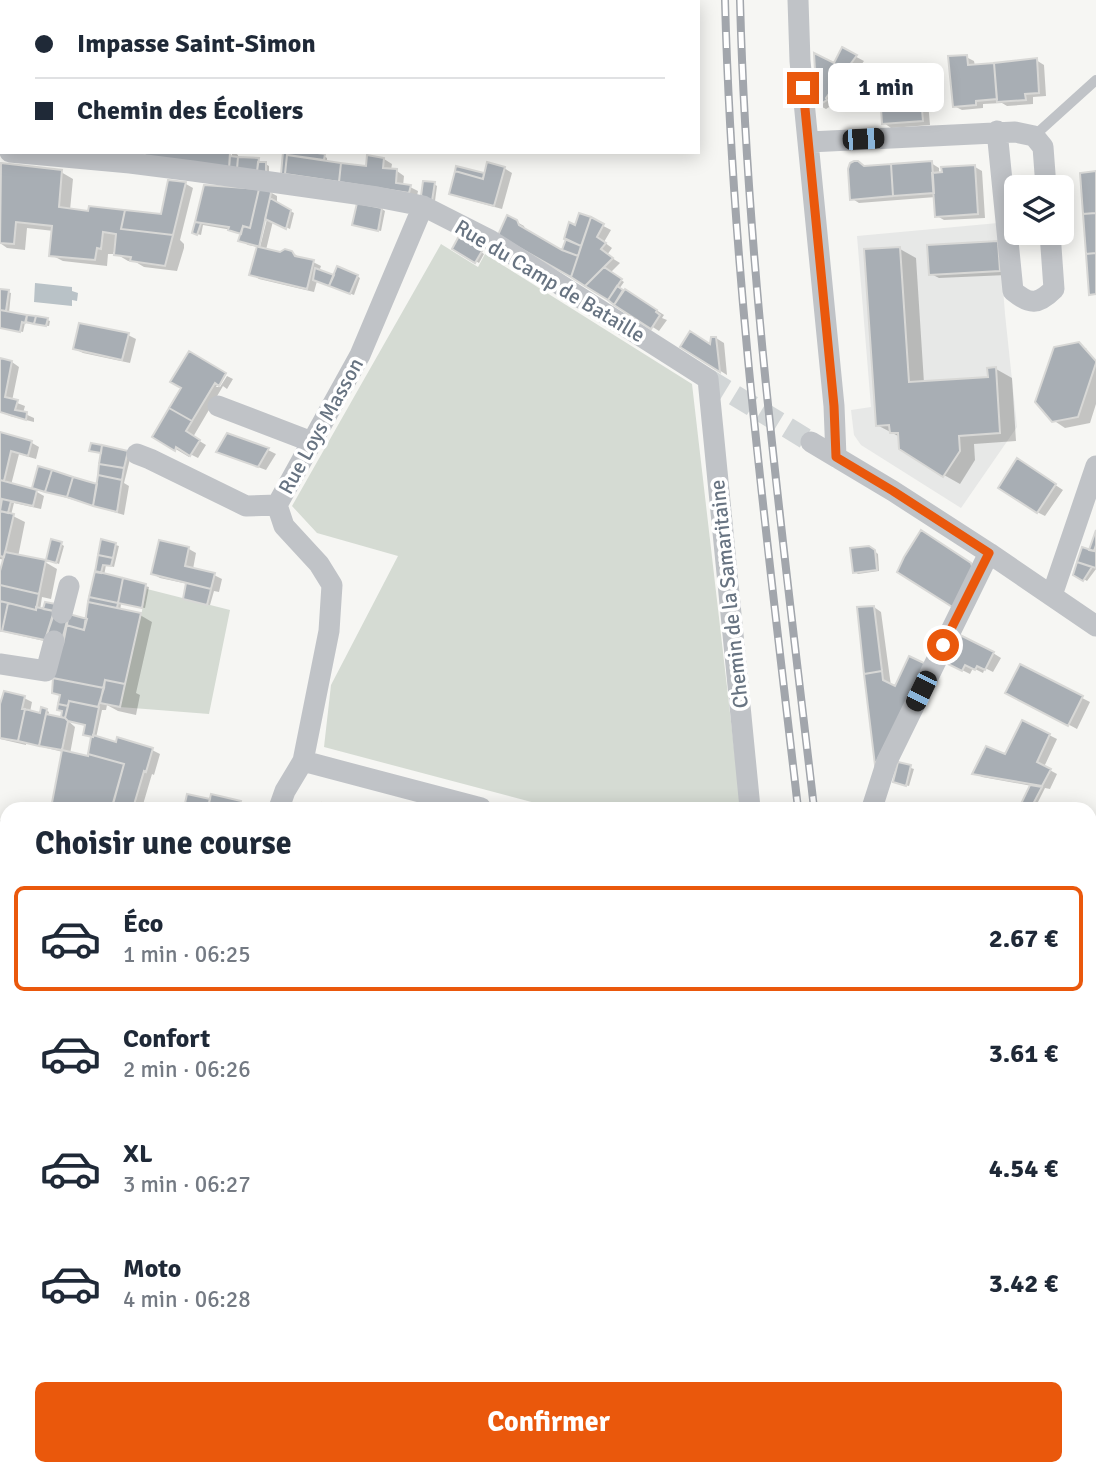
<!DOCTYPE html>
<html lang="fr">
<meta charset="utf-8">
<style>
:root{--surface:#fff;--page:#f6f6f7;--text:#1f2937;--muted:#747a83;--line:#e0e1e3;--accent:#ea580c}
body{margin:0;font-family:Signika,sans-serif;background:var(--page);color:var(--text);height:100vh;display:flex;flex-direction:column;font-size:26px;white-space:nowrap}
*{box-sizing:border-box;margin:0}
p{font-size:23px;color:var(--muted)}
.icon{flex:none;width:38px;height:38px;fill:none;stroke:currentColor;stroke-width:2;stroke-linecap:round;stroke-linejoin:round}
.map{position:relative;flex:1;overflow:hidden}
.drawer{position:absolute;left:0px;top:802px;width:1097px;height:674px;display:flex;flex-direction:column;background:var(--surface);border-radius:21px 21px 0 0;box-shadow:0 4px 18px #0003}
.drawer>*{flex:none}
.guide{position:absolute;left:0px;top:0px;width:700px;height:154px;box-shadow:0 4px 18px #0003;display:grid;align-content:center;height:154px;padding:0 35px;background:var(--surface)}
.buttons{position:absolute;left:1004px;top:175px;display:grid;gap:14px}
.buttons a{display:grid;place-items:center;width:70px;height:70px;border-radius:10px;background:var(--surface);box-shadow:0 4px 18px #0003;font-size:35px}
.end{position:absolute;width:32px;height:32px;margin:-16px;border:9px solid #ea580c;background:#fff;box-shadow:0 0 0 4px #fff}
.from{border-radius:50%}
.bubble{position:absolute;height:49px;border-radius:10px;background:var(--surface);box-shadow:0 4px 18px #0003;font-size:23px;font-weight:700;line-height:49px;text-align:center}
.car{position:absolute;width:21px;height:42px;margin:-21px -10px;border-radius:9px;box-shadow:0 0 5px 2px #0007;background:linear-gradient(#222 24%,#8ab4d8 0 40%,#222 0 76%,#8ab4d8 0 86%,#222 0)}
.guide b{display:flex;align-items:center;gap:24px;height:66px;font-size:26px}
.guide b+b{border-top:2px solid var(--line)}
.guide i{width:18px;height:18px;background:var(--text)}
ul{padding:0;list-style:none}
li{display:flex;align-items:center;gap:21px;height:105px;margin:0 14px 10px;padding:0 21px;border:4px solid transparent;border-radius:10px}
li div{flex:1}
li b{display:block;font-size:26px}
li em{font-style:normal;font-weight:700}
li.on{border-color:var(--accent)}
li>.icon{width:63px;height:63px;stroke-width:1.5}
h2{padding:0 35px;font-size:32px;line-height:84px}
.button{display:flex;gap:14px;margin-top:auto;padding:14px 35px}
.button a{flex:1;height:80px;border-radius:10px;background:var(--accent);color:#fff;font-size:28px;font-weight:700;line-height:80px;text-align:center}
.map>svg:first-child{display:block}
.built{fill:#e7e8e7}
.green{fill:#d5dbd3}
.water{fill:#b9c2c7}
.shadow{fill:#0003;fill-rule:evenodd}
.building{fill:#a8aeb4;stroke:#d8d8d6;stroke-width:2}
.lines{fill:none;stroke-linecap:round;stroke-linejoin:round}
.street-tunnel{stroke:#d2d6d7;stroke-width:21;stroke-dasharray:21 10;stroke-linecap:butt}
.lane{stroke:#c0c3c7;stroke-width:10}
.street{stroke:#c0c3c7;stroke-width:21}
.rail-casing{stroke:#a2a6ac;stroke-width:8}
.rail{stroke:#fff;stroke-width:5;stroke-dasharray:16;stroke-linecap:butt}
.route{stroke:#ea580c;stroke-width:9}
.labels{text-anchor:middle;dominant-baseline:central;stroke-width:7;stroke-linejoin:round;paint-order:stroke}
.street-label{font-size:21px;fill:#687482;stroke:#fff}
</style>
<div class="map">
<svg width="1096" height="1474" viewBox="0 0 1096 1474">
<rect width="100%" height="100%" fill="#f6f6f3"/>
<path class="built" d="M998 223 1005 314 1017 427 961 508 861 445 854 435 851 410 871 407 857 236Z"/>
<path class="green" d="M441 244 478 267 485 254 692 384 741 808H554L324 747 331 685 398 556 317 533 292 506Z
M147 589 230 610 209 714 120 707Z"/>
<path class="water" d="M35 283 72 287V291L78 293 77 301 72 300V306L34 302Z"/>
<path class="shadow" d="M13 0H27V2H13Z
M193 0H222V2Z
M308 0H338L336 2H311Z
M0 19H2V143H0Z
M843 50 864 61 847 85 855 89 848 102 838 96 833 103 834 104 826 109 818 105Z
M966 57 974 61 975 66 1036 60 1044 65 1046 96 1033 97V104L1007 106 1002 103 983 104V108L962 110 954 106Z
M900 68 903 70 904 81 934 79 942 83 943 101 928 102 930 125 891 128 884 123 887 94Z
M147 152 228 158H232V152H234L238 155V159L258 160 269 166V173Z
M285 152 324 156 327 158V162L368 168 384 159 392 164 391 170 397 171 404 176 403 186 410 187 418 191 417 196 295 178Z
M931 163 939 168V174L975 167 982 171 985 218 944 220 937 216 936 197 859 203 851 198 865 168Z
M3 165 61 172 73 179 70 210 162 216 170 182 186 184 193 188 180 240 184 244V248L177 271 144 267 134 261H128L113 252V254H108L107 266 63 261 51 255 54 231 27 228 25 250 7 248 0 243V196Z
M504 168 512 173 502 209 458 197 451 193 484 175 486 176Z
M434 184 437 186 435 201 423 195Z
M206 186 270 192 277 196V204L294 213 290 229 273 221 266 250 281 254 292 252 301 259 313 262 321 266 319 272 335 277 357 276 360 278 354 295 317 281 314 292 259 279 251 274 258 255 267 219 266 210 257 247 248 245 240 240 242 235 232 230 203 225 201 235 197 234 194 233Z
M382 209 385 211 381 231 358 226Z
M508 217 524 226 526 232 564 253 576 227 590 219 611 230 604 242 612 248 607 255 620 263 610 273 624 282 619 289 633 295 664 315 662 318 667 320 659 331 585 284 500 234Z
M460 238 484 254 479 263 454 248Z
M1005 247 1007 275 939 278 931 274Z
M900 249 916 258 924 383 990 379 996 369 1012 378 1016 441 974 444 975 460 960 484 944 475 900 437 877 425Z
M0 290 11 293 9 313 47 320 50 321 49 326 25 323 23 332 0 327Z
M128 335 136 339 130 363 83 353 75 349Z
M716 338 724 343 727 375 682 347 711 346Z
M1078 344 1087 349H1083L1096 363V404L1090 423 1065 428 1053 420Z
M0 360 12 362 19 367 12 401 25 406 23 413 34 418V422L10 416 0 411Z
M224 374 216 387H220L227 376 233 379 227 389 223 386 193 437 206 445 198 458 190 454 189 457 154 436Z
M0 435 32 443 39 447 36 459 19 454 11 485 37 492 44 496 41 509 14 503 11 515 25 522 18 557 45 562 57 569 51 599 42 597 40 610 94 622 87 617 102 541 119 546 114 567 106 565 104 576 149 587 145 608 121 604 120 611 140 615 152 622 136 693 140 695 136 715 118 711 107 705 106 710H102L96 738 152 750 160 754 154 775 152 774 142 808H52L63 752 26 743V745L0 739V706L24 698 32 702 30 712 41 715 46 710 49 712 48 716 62 719 64 711 59 709 61 697 54 692 53 643 0 631V573L5 560 0 559ZM66 719 94 725 89 758 70 754 75 727Z
M227 436 268 450 276 454 266 470 226 455Z
M94 452 131 455 124 483 129 486 124 515 37 489 98 486 102 453Z
M1025 465 1063 490 1045 516 1037 512Z
M1096 535V569L1087 581 1075 574 1083 550 1090 552Z
M160 542 189 549 196 553 193 569 214 575 222 579 219 592 214 591 210 605 188 600V584L160 578 153 574Z
M61 544 64 546 59 564 51 561Z
M873 550 878 554 879 571 858 574 855 572Z
M874 607 881 612 891 686 883 769Z
M993 653 1001 658 993 672 985 668 983 673 973 668 970 674 952 665Z
M1021 667 1090 702 1077 729 1007 692Z
M1049 735 1057 739 1044 767 1057 774 1050 789 1045 788 1035 808H1022L1032 786 982 777 975 773Z
M899 764 914 769 909 786 898 783Z
M188 796 240 803 243 805V808H185Z
M0 882 7 883V939L0 937Z
M0 1080 7 1084V1144L0 1143Z
M0 1248 7 1249V1317L4 1316 0 1343Z
M0 1359 6 1361 7 1364V1468H59L54 1471 59 1474H5L0 1466Z
M207 1468H264L261 1473 262 1474H208L210 1473Z"/>
<path class="building" d="M2 36V63H0V37Z
M842 47 857 55 826 98 827 100 817 106 814 53 834 63Z
M967 55 968 65 994 63 997 99 976 101V105L953 107 948 56Z
M1037 58 1039 93 1025 94 1026 100 997 102 994 63Z
M0 66 2 96V141H0Z
M900 67 901 80 885 81 884 68Z
M934 77 936 97 921 98 923 121 882 124 880 93 885 92V81Z
M844 81 853 86 845 102 835 97Z
M145 152H230L229 169 144 157Z
M283 152H310L325 154 324 160 287 155 285 174H281Z
M287 155 341 163 339 182 285 174Z
M367 155 384 158 383 168 397 169 396 183 411 185 409 193 339 182 341 163 366 166Z
M230 156 238 157 237 169H229Z
M238 157 259 158 257 171 237 169Z
M854 161H858L864 166 891 164 893 196 850 200 848 169 850 163Z
M932 161 934 193 893 196 891 164Z
M258 162H266V173L257 172Z
M487 162 505 167 494 206 449 194 455 171 483 179Z
M1 163 62 170 59 207 88 211 89 206 125 210 121 229 173 235 165 266 130 261 131 257 114 255 116 234 103 232 101 249 97 248 95 260 49 256 52 226 16 222 14 244 0 243Z
M975 165 978 214 935 217 932 173 942 172 941 167Z
M456 166 484 173 483 179 455 171Z
M1096 171V213L1083 214 1080 173Z
M168 180 186 182 173 235 121 229 125 210 161 214Z
M423 181 435 182 432 201 421 196Z
M204 185 259 189 250 228 243 226 241 234 228 230 229 227 195 222Z
M259 189 270 190 271 193 259 247 280 252 285 249 292 251 295 256 314 260 307 289 249 275 257 246 238 241 243 226 250 228Z
M270 198 291 210 286 229 265 219Z
M357 203 382 208 378 231 352 225Z
M579 213 591 217 581 246 564 239 569 222 575 225Z
M1096 213V253L1086 254 1083 214Z
M507 215 517 220 519 225 562 250 578 256 571 277 500 237 498 235Z
M591 217 604 224 597 237 606 243 601 249 613 258 585 286 571 277Z
M195 222 201 223 197 235 192 233Z
M459 236 482 251 475 263 452 249Z
M566 239 581 246 578 256 562 250Z
M998 241 1000 271 929 275 927 245Z
M900 247 909 382 988 377 987 368 996 367 1000 433 959 436 960 451 943 477 899 449 898 433H890L889 425 876 426 864 249Z
M1096 253V294L1089 295 1086 254Z
M337 266 358 275 350 294 329 286Z
M604 267 622 279 608 300 585 286Z
M315 268 334 275 329 286 313 280Z
M617 286 623 290 614 305 608 300Z
M0 289 9 290 6 311 0 310Z
M625 289 657 310 656 312 660 315 651 329 614 305Z
M0 310 27 315 25 323 22 322 20 332 0 328Z
M27 315 36 316 34 324 26 322Z
M36 316 48 318 46 326 34 324Z
M79 323 129 333 122 360 73 349Z
M690 331 710 344 711 337H716L720 372 680 347Z
M1079 342 1096 361V363L1078 417 1052 422 1035 402 1054 347Z
M189 351 226 373 219 386 215 383 192 421 169 408 181 388 170 382Z
M0 358 12 361 5 397 18 400 15 410 27 412 26 420 0 412Z
M169 408 192 421 186 431 200 440 190 456 176 447 175 451 152 437Z
M0 432 32 441 28 456 11 451 4 481 0 480Z
M227 433 269 448 258 467 216 452Z
M91 443 102 445 101 453 89 451Z
M102 445 128 451 124 468 99 464Z
M1017 458 1056 484 1037 513 998 488Z
M99 464 124 468 122 480 98 475Z
M38 466 52 470 45 492 32 488Z
M52 470 73 477 67 497 45 492Z
M98 475 122 480 117 512 93 506Z
M73 477 97 484 93 506 67 497Z
M0 480 37 490 33 506 2 499 0 509Z
M2 499 11 501 8 513 0 511Z
M0 511 14 514 4 557 0 556Z
M921 530 971 563 973 569 954 608 897 572 904 557Z
M1096 530V545L1094 551 1089 550Z
M51 539 62 542 56 563 46 560Z
M101 539 116 543 113 558 98 555Z
M159 540 189 547 185 566 215 573 211 589 151 574Z
M1096 545V568L1077 562 1082 547 1094 551Z
M869 546 875 550 877 570 853 573 850 548Z
M5 552 46 560 39 594 0 585V571Z
M98 555 113 558 111 566 103 565 101 573 95 572Z
M1077 562 1092 567 1083 581 1073 575Z
M95 571 123 578 118 603 89 597Z
M123 578 146 584 142 608 118 603Z
M186 583 211 589 207 605 183 599Z
M0 585 39 594 36 610 0 601Z
M89 597 118 603 117 608 88 602Z
M0 601 8 603 2 631H0Z
M45 602 56 604 54 611 43 609Z
M88 602 141 613 125 684 105 680 104 688 52 678 66 625 84 630Z
M8 603 36 610V607L54 611 45 640 2 631Z
M874 606 882 671 864 674 857 607Z
M54 614H69L63 644 45 640Z
M69 614 87 619 84 630 66 625Z
M956 633 994 652 985 670 977 666 975 670 965 665 962 671 942 661Z
M909 656 926 664 875 765 864 674 882 671 883 680 895 686Z
M1020 664 1083 696 1068 726 1005 693Z
M53 678 104 688 98 707 69 701 68 706 58 704 60 695 52 693Z
M105 680 125 684 120 707 100 703Z
M4 691 25 696 22 709H25L18 741 0 738V704Z
M69 701 99 707 93 737 83 735 85 725 68 721 65 718Z
M58 704 68 706 65 718 61 717 62 711 57 710Z
M41 707 47 709 39 746 18 741 25 709 40 713Z
M46 714 65 718 68 721 62 750 39 746Z
M1022 720 1050 734 1037 762 1051 769 1042 786 972 774 986 746 1005 754Z
M93 735 116 742 117 737 153 748 146 772 144 771 133 808 113 803 124 764 88 754 91 737H93Z
M62 750 88 756V754L124 764 112 808H51Z
M898 762 911 765 906 786 893 782Z
M1030 785 1042 787 1031 808H1019Z
M187 794 210 799 208 807 217 808H184Z
M211 794 241 801 239 808H217L208 807Z
M322 803 331 805 344 808H320Z
M973 803 1012 808H972Z
M0 821 7 822V841L0 840Z
M1090 835 1096 836V855L1090 854Z
M0 880 7 881 5 894 0 893Z
M0 893 7 894V915L0 913Z
M0 913 7 915V936L0 935Z
M1090 994H1096V1006L1090 1005Z
M0 1060 7 1062V1080L0 1079Z
M0 1079H2L0 1099H7V1110L0 1108Z
M0 1108 7 1110V1142L0 1141Z
M1092 1113H1096V1134L1090 1133Z
M1094 1153H1096V1207L1091 1206 1094 1185 1090 1184Z
M0 1158 7 1159V1199L0 1198Z
M0 1198 7 1199V1226L3 1225 6 1212 0 1211Z
M4 1225 7 1226V1247L1 1246Z
M0 1246 7 1247V1268L0 1267Z
M0 1267 7 1268 2 1298H0Z
M0 1298H5L2 1314H0Z
M1091 1326H1096V1374H1090Z
M0 1365H5L7 1378V1468H47L49 1471 53 1468 57 1474H3L0 1469Z
M1090 1436 1094 1437 1092 1460H1090Z
M1094 1437H1096V1460H1092Z
M205 1468H256V1474H215L212 1469 207 1472Z"/>
<g class="lines">
<path class="street-tunnel" d="M708 379 811 442"/>
<path class="lane" d="M1034 136 1096 80"/>
<path class="street" d="M798 0 800 61 834 406 836 457
M150 2V0
M997 131 1013 291C1030 305 1038 305 1054 289L1050 233
M809 142 1015 132 1034 136 1043 147 1046 187
M10 152 130 163 193 171 377 197 423 206 490 240 708 379 750 808
M218 406 312 442
M811 442 893 491 989 553 1096 626
M137 454 150 459 246 506 277 505
M1052 595 1096 466
M62 613 69 586
M0 664 46 671 54 641
M303 761 329 631 332 585 319 564 284 526 277 505 360 355 423 206
M279 808 285 791 303 761 481 808
M872 808 887 761 989 553
M0 849 7 851
M0 1151 7 1152
M280 1468V1474
M936 1468V1474"/>
<defs>
<path id="rail" d="M725 0C732 271 767 540 798 808
M740 0C747 271 783 540 814 808
M865 1468V1474
M880 1468 881 1474"/>
</defs>
<use href="#rail" class="rail-casing"/>
<use href="#rail" class="rail"/>
</g>
<g class="lines">
<path class="route" d="M803 88 834 406 836 457 893 491 989 553 943 645"/>
</g>
<g class="labels">
<g class="street-label">
<text transform="translate(550 281) rotate(31)">Rue du Camp de Bataille</text>
<text transform="translate(321 426) rotate(-61)">Rue Loys Masson</text>
<text transform="translate(729 594) rotate(-96)">Chemin de la Samaritaine</text>
</g>
</g>
</svg>
<div class="buttons">
<a><svg class="icon" aria-label="layers" viewBox="0 0 24 24"><path d="M12 4l9 5-9 5-9-5zM3 14l9 5 9-5"/></svg></a>
</div>
<i class="end from" style="left:943px;top:645px"></i>
<i class="end" style="left:803px;top:88px"></i>
<div class="bubble" style="left:828px;top:63px;width:116px">1 min</div>
<i class="car" style="left:863px;top:139px;rotate:87deg"></i>
<i class="car" style="left:921px;top:691px;rotate:206deg"></i>
<div class="guide">
<b><i class="from"></i>Impasse Saint-Simon</b>
<b><i></i>Chemin des Écoliers</b>
</div>
<section class="drawer">
<h2>Choisir une course</h2>
<ul>
<li class="on"><svg class="icon" aria-label="car" viewBox="0 0 24 24"><path d="M5 17H2v-5l4-1 3-4h7l3 4 3 1v5h-3M9 17h6M6 11h13"/><circle cx="7" cy="17" r="2"/><circle cx="17" cy="17" r="2"/></svg><div><b>Éco</b><p>1 min · 06:25</p></div><em>2.67 €</em></li>
<li><svg class="icon" aria-label="car" viewBox="0 0 24 24"><path d="M5 17H2v-5l4-1 3-4h7l3 4 3 1v5h-3M9 17h6M6 11h13"/><circle cx="7" cy="17" r="2"/><circle cx="17" cy="17" r="2"/></svg><div><b>Confort</b><p>2 min · 06:26</p></div><em>3.61 €</em></li>
<li><svg class="icon" aria-label="car" viewBox="0 0 24 24"><path d="M5 17H2v-5l4-1 3-4h7l3 4 3 1v5h-3M9 17h6M6 11h13"/><circle cx="7" cy="17" r="2"/><circle cx="17" cy="17" r="2"/></svg><div><b>XL</b><p>3 min · 06:27</p></div><em>4.54 €</em></li>
<li><svg class="icon" aria-label="car" viewBox="0 0 24 24"><path d="M5 17H2v-5l4-1 3-4h7l3 4 3 1v5h-3M9 17h6M6 11h13"/><circle cx="7" cy="17" r="2"/><circle cx="17" cy="17" r="2"/></svg><div><b>Moto</b><p>4 min · 06:28</p></div><em>3.42 €</em></li>
</ul>
<div class="button"><a>Confirmer</a></div>
</section>
</div>
